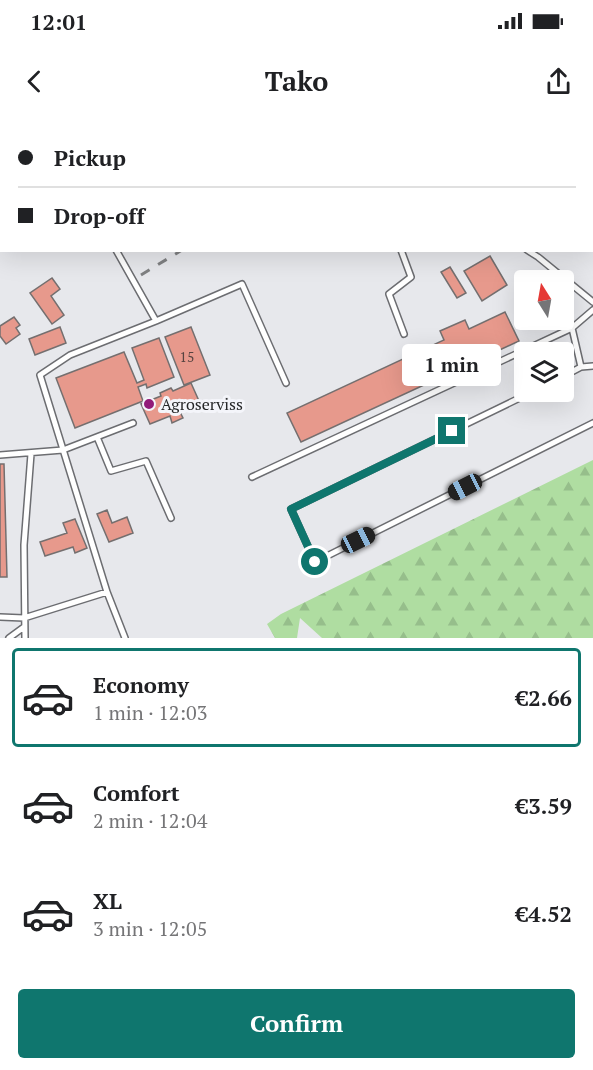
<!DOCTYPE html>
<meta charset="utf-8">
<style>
:root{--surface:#fff;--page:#f2f2f2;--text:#202124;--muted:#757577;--line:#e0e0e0;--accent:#0f766e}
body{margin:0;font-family:"PT Serif",serif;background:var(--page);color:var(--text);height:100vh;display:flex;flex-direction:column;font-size:22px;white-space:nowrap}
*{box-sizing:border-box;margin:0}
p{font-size:20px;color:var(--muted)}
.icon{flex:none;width:33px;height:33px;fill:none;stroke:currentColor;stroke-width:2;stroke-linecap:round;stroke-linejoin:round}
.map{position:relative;height:518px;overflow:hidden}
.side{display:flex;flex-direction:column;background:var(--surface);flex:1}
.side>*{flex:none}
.top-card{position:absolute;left:0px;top:0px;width:594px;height:132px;box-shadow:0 6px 24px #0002;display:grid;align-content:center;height:132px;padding:0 18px;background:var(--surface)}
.needle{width:39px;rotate:349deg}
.buttons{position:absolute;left:514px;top:150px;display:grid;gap:12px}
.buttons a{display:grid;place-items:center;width:60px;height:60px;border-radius:6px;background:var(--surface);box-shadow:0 6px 24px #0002;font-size:30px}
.end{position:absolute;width:27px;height:27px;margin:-14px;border:8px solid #0f766e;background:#fff;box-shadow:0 0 0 3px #fff}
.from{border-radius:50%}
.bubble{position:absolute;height:42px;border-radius:6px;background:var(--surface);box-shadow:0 6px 24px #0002;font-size:20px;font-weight:800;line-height:42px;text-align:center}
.car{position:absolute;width:18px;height:36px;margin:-18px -9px;border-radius:8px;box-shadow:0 0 4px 2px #0007;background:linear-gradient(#222 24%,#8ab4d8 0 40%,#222 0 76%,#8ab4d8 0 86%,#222 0)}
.top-card b{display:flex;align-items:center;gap:21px;height:57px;font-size:22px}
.top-card b+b{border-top:2px solid var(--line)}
.top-card i{width:15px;height:15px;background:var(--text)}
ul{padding:10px 0 0;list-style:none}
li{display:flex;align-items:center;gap:18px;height:99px;margin:0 12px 9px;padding:0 6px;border:3px solid transparent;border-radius:6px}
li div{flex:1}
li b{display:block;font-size:22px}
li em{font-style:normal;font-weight:800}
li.selected{border-color:var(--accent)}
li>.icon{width:54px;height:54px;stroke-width:1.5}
.button{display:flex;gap:12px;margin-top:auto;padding:12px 18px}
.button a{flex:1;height:69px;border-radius:6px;background:var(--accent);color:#fff;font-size:24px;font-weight:800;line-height:69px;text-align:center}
.status{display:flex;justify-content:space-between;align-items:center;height:42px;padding:0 30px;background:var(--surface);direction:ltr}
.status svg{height:16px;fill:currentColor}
header{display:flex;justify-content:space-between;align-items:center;height:78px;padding:0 18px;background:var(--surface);font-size:27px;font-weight:800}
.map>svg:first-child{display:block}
.forest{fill:url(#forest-firs)}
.building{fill:#e7998c;stroke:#746f6f;stroke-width:1.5}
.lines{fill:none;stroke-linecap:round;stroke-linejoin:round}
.service-casing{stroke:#6c6d71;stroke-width:8}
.service{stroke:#fff;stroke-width:5}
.rail{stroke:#7f8082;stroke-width:3;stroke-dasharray:10 10;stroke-linecap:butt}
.route{stroke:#0f766e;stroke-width:8}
.poi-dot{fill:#921b79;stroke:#f4f5fa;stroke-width:2}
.labels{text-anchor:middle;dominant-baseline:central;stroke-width:6;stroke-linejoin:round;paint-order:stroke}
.number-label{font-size:14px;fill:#564340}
.poi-label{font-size:16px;fill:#252627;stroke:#f4f5fa;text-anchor:start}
</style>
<div class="status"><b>12:01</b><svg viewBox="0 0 49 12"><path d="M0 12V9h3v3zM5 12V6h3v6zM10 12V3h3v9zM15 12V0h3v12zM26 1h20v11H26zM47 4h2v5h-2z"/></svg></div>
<header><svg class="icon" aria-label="back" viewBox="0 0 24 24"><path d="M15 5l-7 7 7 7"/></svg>Tako<svg class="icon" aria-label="share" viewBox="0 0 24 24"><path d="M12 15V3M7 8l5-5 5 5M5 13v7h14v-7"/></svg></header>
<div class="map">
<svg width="593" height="518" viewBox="0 0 593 518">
<defs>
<pattern id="forest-firs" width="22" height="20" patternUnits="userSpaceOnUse" patternTransform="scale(1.5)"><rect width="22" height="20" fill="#afdda1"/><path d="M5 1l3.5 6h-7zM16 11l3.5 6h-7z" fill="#96be8b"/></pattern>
</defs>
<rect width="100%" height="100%" fill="#e7e8ec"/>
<path class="forest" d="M593 340V518H322L300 498 297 518H275L267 504 281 494Z"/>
<path class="building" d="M490 136 507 165 482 181 464 151Z
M450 147 466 173 457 178 441 152Z
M52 158 60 169 51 176 64 195 52 204 30 173Z
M505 192 519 221 301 322 287 293 444 220 440 211 465 200 469 209Z
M14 197 20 205 16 208 20 214 6 224 0 216V206Z
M60 207 66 223 35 235 29 219Z
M191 207 210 255 184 265 165 217Z
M159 218 174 257 147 268 146 264 138 267 143 281 75 308 56 258 124 232 137 263 144 260 132 228Z
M191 263 199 281 195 283 197 288 190 291 189 288 180 292 183 298 172 303 170 296 150 304 141 284 161 276 160 273 171 268 173 271Z
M0 344H4L7 457H0Z
M107 390 112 403 127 397 133 413 109 422 97 394Z
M75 399 87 428 75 433 73 427 45 436 40 422 67 413 63 403Z"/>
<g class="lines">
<defs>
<path id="service" d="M163 2 166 0
M497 2 499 0
M592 8 593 7
M592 27H593
M116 130 156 201 70 235 40 255 107 472 125 518
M401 130 411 157 389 174 404 214
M527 130 538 137 593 182
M156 201 242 164 286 263
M572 208 581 247
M564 256 581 247 593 246
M532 272 291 389 315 442 593 303
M97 317 111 351 146 341 171 398
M0 335 63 330 133 303
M252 357 572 208 593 190
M0 497 24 498 107 472
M9 518 24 507
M25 518 24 425 31 334"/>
</defs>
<use href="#service" class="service-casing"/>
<use href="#service" class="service"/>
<path class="rail" d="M91 2 93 0
M398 2 401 0
M0 121 2 118
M141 155 182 130"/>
</g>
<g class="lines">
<path class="route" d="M315 442 291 389 452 311"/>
</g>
<circle class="poi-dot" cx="149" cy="284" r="6"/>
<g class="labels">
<g class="number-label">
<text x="187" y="236">15</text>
</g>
<g class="poi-label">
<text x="161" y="284">Agroserviss</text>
</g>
</g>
</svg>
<div class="buttons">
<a><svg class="needle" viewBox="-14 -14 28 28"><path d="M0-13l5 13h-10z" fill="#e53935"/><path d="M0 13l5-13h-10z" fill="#757577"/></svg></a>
<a><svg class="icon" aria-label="layers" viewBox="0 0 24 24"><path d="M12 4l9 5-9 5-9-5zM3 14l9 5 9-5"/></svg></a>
</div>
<i class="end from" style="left:315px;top:442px"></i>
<i class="end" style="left:452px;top:311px"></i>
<div class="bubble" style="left:402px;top:224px;width:99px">1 min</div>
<i class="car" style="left:465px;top:367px;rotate:243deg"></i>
<i class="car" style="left:358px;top:420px;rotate:64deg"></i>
<div class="top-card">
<b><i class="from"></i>Pickup</b>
<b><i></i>Drop-off</b>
</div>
</div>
<section class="side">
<ul>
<li class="selected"><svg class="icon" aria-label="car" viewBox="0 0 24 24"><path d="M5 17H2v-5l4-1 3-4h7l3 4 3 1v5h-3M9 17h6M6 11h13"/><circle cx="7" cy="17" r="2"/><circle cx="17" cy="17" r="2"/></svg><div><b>Economy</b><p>1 min · 12:03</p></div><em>€2.66</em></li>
<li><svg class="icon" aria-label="car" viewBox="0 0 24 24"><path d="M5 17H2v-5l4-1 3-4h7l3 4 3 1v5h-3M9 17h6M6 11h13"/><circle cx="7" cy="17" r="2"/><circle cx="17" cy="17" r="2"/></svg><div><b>Comfort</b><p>2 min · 12:04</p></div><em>€3.59</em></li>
<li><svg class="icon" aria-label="car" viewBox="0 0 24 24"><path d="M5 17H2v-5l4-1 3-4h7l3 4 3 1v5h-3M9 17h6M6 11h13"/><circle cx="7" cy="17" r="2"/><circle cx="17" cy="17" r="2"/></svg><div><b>XL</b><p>3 min · 12:05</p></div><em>€4.52</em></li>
</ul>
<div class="button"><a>Confirm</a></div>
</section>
